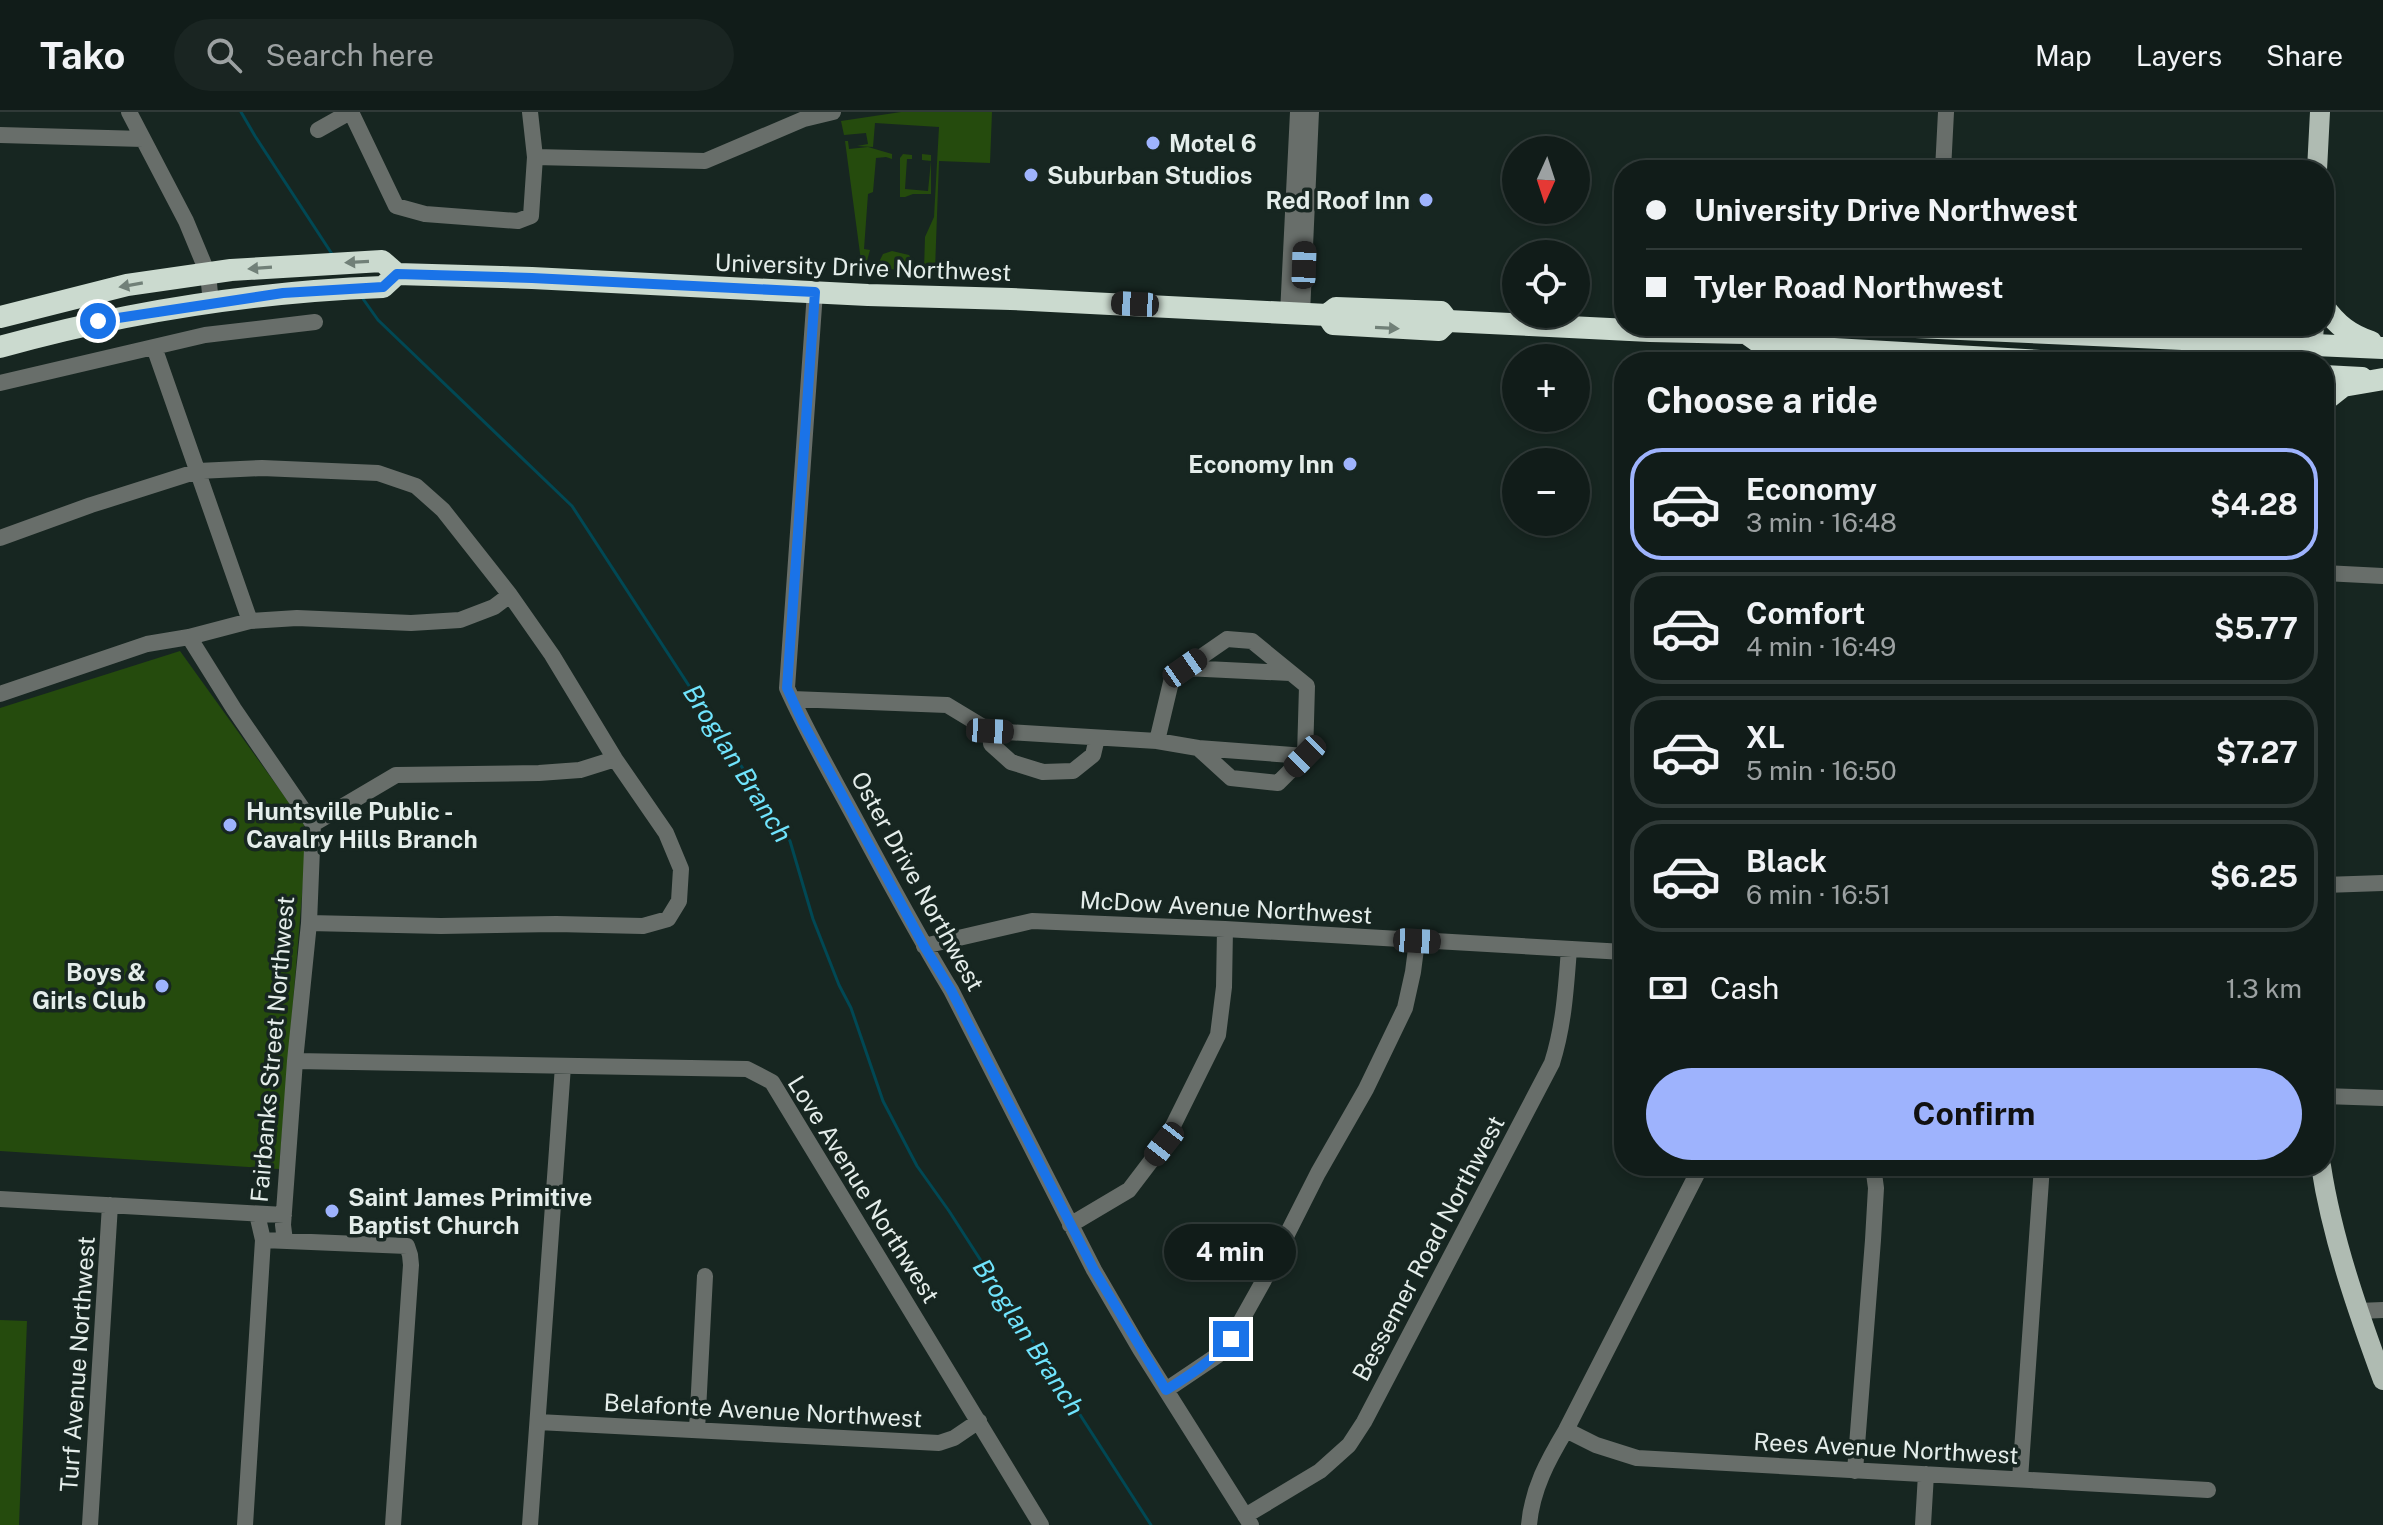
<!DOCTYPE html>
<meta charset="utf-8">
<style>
:root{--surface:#111c19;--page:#1a2522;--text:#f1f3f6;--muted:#9ca1a2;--line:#303a38;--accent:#9eb3fd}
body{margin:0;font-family:"Public Sans",sans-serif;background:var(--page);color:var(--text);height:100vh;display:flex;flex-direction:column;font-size:30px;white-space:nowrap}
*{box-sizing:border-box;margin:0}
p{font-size:26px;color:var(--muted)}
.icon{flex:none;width:44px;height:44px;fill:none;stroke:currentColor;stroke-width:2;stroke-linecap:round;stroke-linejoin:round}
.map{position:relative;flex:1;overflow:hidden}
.drawer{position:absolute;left:1614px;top:240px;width:720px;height:824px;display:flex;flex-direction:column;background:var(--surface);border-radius:32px;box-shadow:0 4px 12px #0003,0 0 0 2px var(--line)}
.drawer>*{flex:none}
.banner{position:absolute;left:1614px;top:48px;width:720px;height:176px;border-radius:32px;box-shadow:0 4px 12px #0003,0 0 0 2px var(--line);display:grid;align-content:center;height:176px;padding:0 32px;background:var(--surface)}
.needle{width:52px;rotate:183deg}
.buttons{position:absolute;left:1502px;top:24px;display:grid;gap:16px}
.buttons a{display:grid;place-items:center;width:88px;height:88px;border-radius:50%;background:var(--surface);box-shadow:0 4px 12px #0003,0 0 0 2px var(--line);font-size:40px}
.end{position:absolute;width:36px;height:36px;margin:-18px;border:10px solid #1a73e8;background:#fff;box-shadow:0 0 0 4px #fff}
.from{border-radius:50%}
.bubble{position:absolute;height:56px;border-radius:28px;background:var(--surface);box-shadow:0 4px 12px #0003,0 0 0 2px var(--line);font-size:26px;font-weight:700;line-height:56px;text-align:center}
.car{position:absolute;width:24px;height:48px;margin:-24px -12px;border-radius:10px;box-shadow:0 0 6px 2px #0007;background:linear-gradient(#222 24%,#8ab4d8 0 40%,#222 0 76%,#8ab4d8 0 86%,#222 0)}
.banner b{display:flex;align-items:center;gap:28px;height:76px;font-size:30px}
.banner b+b{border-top:2px solid var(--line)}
.banner i{width:20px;height:20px;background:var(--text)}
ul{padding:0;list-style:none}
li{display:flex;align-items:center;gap:24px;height:112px;margin:0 16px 12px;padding:0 16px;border:4px solid var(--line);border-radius:32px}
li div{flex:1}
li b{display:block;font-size:30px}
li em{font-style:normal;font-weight:700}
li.active{border-color:var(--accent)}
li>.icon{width:72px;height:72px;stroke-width:1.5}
h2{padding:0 32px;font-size:36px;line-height:96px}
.pay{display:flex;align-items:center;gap:20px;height:88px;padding:0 32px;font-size:30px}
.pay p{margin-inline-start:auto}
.button{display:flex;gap:16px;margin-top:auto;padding:16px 32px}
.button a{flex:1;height:92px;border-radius:48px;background:var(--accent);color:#111;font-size:32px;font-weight:700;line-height:92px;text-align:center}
header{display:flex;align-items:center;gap:48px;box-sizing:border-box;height:112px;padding:0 40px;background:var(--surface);border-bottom:2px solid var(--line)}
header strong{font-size:38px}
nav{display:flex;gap:44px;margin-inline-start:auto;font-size:28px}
.search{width:560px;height:72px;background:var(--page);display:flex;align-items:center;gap:20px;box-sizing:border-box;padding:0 28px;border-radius:44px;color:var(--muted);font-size:30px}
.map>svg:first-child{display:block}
.green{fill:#254b0d}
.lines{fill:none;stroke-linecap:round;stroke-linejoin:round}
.stream{stroke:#014854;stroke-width:3}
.minor{stroke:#686e6a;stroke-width:16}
.major{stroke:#afbbb2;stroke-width:20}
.highway{stroke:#cbdacf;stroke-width:22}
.oneway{fill:#718078}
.route{stroke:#1a73e8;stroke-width:10}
.poi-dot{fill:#9eb3fd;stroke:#172621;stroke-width:3}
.labels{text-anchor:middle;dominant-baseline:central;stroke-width:7;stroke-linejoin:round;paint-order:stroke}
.poi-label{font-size:24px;font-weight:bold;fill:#e4edea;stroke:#172621;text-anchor:start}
.street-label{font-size:24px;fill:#e4edea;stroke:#172621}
.water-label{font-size:26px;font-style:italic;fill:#70e4fd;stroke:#172621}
</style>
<header>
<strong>Tako</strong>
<div class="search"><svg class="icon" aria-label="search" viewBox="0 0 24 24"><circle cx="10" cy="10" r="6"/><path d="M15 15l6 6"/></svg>Search here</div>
<nav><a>Map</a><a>Layers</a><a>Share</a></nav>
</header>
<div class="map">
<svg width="2383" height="1413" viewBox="0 0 2383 1413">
<rect width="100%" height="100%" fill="#172621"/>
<path class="green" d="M901 0H992L990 51 939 49 935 158H924L925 125 934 105 939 15 875 11 873 35 857 34 868 32 866 21 844 23 841 9Z
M845 29H848L849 37 868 35 892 42V47L886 45 876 46 873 80 868 82 864 137 870 138 865 156H862Z
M903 42 912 43V47H907L905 77 928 79 931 49 922 48V42L931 43V82H913L905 85H900V46Z
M892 139 909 143 913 149 909 158 883 157 880 148 883 142Z
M180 539 303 710 307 724 279 1057 0 1039V596Z
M0 1208 27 1209 19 1413H0Z"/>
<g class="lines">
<path class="stream" d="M241 0 255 24 332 142
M361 184 378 208 572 394 790 729 813 807 839 873 851 896 883 989 917 1054 949 1099 1151 1413"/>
<path class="minor" d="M129 0 186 109 208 162 211 191
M351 0 396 94 425 102 518 109 531 104 535 45 530 0
M318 18 350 0
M0 23 143 27
M535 45 705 49 804 7 833 0
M1943 58 1946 0
M815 180 787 576C808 623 834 667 858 712 888 768 918 824 951 878L1094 1158 1140 1237 1251 1413
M1288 202 1298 0
M1302 202 1311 0
M154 235 250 509
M0 271 205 223 315 210
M0 426 91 393 198 359 262 356 378 361 416 374 443 398 510 483 552 543 615 647 666 721 681 757 679 789 668 807 643 814 556 812 441 814 309 811
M2324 461 2383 464
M189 525 234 597 313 712 309 811 295 949 283 1113 285 1129
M0 582 147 532 189 525 250 509 297 506 411 511 460 508 494 495 510 483
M792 587 947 593 990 619 1157 629 1198 636 1231 666 1278 671 1305 644 1307 574 1252 529 1227 527 1185 556
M990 619 991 632 1011 650 1043 660 1073 659 1093 643 1097 626
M1157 629 1171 570 1185 556 1290 561
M1198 636 1305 644
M313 712 396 663 539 661 580 658 615 647
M2324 773 2383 771
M924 834 1032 809 1225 817 1624 840
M295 949 747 957 772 970 1041 1413
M2324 984 2383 986
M0 1087 284 1103
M1070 1113 1129 1078 1164 1032 1218 923 1224 875 1225 817
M263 1128 407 1134 410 1143 411 1153 393 1413
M2358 1199 2383 1198
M1166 1278 1218 1243 1231 1227 1264 1168 1318 1061 1366 977 1405 896 1413 860 1417 829
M538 1310 939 1331 954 1326 979 1309
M697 1318 705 1164
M1566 1318 1596 1333 1637 1346 2208 1378
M1855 1359 1873 1128 1876 1076 1873 1054
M2020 1367 2042 1054
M1245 1404 1320 1359 1349 1333 1364 1310 1552 951C1564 913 1566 876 1569 837
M90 1413 110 1093
M245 1413 263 1128 257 1102
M530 1413 563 954
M1529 1413C1532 1377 1548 1348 1566 1318L1701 1054
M1923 1413 1926 1362"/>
<path class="major" d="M2317 58 2320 0
M2293 250 2296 214
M2311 250 2314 214
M2321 1054C2332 1126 2358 1200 2383 1268"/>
<path class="highway" d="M2324 195C2337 213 2350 223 2371 230
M1327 203 1333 212 1439 218 1448 209
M0 205 127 173 231 158 382 149 397 162 532 166 868 183 1011 187 1327 203 1336 196 1441 200 1448 209 1650 219 1746 221 1757 214
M1893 214 2383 236
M1746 221 1763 233 2058 250
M0 235C125 200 253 180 383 175L397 162
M2324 264 2362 266
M2324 289 2343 274 2383 267"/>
</g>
<defs><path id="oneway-solid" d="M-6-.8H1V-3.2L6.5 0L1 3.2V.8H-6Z" transform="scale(2)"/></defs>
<g class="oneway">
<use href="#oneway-solid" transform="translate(357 150) rotate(177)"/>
<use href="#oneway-solid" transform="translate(260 156) rotate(176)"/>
<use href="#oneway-solid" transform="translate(131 173) rotate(170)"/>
<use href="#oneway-solid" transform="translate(1387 216) rotate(3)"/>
</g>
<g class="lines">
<path class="route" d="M98 209 283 181 383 175 397 162 532 166 815 180 787 576 802 609 924 834 951 878 1094 1158 1166 1278C1190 1263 1212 1249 1231 1227"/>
</g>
<g class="poi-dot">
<circle cx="1153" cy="31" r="8"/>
<circle cx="1031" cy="63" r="8"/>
<circle cx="1426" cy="88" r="8"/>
<circle cx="1350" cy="352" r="8"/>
<circle cx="230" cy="713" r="8"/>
<circle cx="162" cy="874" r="8"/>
<circle cx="332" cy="1099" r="8"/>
</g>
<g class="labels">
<g class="poi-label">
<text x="1169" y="31">Motel 6</text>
<text x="1047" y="63">Suburban Studios</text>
<text x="1410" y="88" text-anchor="end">Red Roof Inn</text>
<text x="1334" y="352" text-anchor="end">Economy Inn</text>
<text x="246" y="699">Huntsville Public -<tspan x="246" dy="28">Cavalry Hills Branch</tspan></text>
<text x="146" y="860" text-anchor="end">Boys &amp;<tspan x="146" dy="28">Girls Club</tspan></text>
<text x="348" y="1085">Saint James Primitive<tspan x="348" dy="28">Baptist Church</tspan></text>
</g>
<g class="street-label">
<text transform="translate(863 155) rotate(2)">University Drive Northwest</text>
<text transform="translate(918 769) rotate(61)">Oster Drive Northwest</text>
<text transform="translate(1226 795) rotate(3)">McDow Avenue Northwest</text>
<text transform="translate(272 937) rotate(-85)">Fairbanks Street Northwest</text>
<text transform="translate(864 1077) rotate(58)">Love Avenue Northwest</text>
<text transform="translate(1428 1136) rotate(-62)">Bessemer Road Northwest</text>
<text transform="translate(77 1252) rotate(-86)">Turf Avenue Northwest</text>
<text transform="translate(763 1298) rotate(3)">Belafonte Avenue Northwest</text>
<text transform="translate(1886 1336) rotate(3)">Rees Avenue Northwest</text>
</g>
<g class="water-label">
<text transform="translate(738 651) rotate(58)">Broglan Branch</text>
<text transform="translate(1029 1225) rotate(57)">Broglan Branch</text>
</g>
</g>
</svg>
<div class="buttons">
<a><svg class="needle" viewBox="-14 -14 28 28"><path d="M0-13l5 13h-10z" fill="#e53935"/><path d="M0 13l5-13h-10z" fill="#9ca1a2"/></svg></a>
<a><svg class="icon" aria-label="locate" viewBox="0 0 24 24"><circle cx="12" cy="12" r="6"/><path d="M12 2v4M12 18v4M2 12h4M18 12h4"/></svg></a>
<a>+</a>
<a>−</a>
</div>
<i class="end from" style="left:98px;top:209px"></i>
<i class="end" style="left:1231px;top:1227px"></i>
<div class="bubble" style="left:1164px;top:1112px;width:132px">4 min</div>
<i class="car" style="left:1304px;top:153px;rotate:2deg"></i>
<i class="car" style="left:1135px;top:192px;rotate:273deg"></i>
<i class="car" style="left:1185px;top:556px;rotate:55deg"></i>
<i class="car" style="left:990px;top:619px;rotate:93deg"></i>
<i class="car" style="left:1305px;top:644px;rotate:225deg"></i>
<i class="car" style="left:1417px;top:829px;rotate:93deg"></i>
<i class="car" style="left:1164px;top:1032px;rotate:218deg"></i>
<div class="banner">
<b><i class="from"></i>University Drive Northwest</b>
<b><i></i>Tyler Road Northwest</b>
</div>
<section class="drawer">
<h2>Choose a ride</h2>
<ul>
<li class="active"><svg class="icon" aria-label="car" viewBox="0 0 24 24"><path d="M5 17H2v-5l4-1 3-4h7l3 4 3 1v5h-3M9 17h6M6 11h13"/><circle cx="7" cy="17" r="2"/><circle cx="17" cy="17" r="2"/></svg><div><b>Economy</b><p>3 min · 16:48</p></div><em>$4.28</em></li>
<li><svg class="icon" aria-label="car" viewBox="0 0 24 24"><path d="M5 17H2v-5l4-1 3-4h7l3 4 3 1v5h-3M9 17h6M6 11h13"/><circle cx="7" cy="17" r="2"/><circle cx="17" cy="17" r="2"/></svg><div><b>Comfort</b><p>4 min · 16:49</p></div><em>$5.77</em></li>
<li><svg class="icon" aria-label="car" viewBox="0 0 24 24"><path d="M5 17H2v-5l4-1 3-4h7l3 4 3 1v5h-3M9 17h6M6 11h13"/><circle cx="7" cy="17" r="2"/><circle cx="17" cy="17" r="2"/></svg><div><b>XL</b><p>5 min · 16:50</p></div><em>$7.27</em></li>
<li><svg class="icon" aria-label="car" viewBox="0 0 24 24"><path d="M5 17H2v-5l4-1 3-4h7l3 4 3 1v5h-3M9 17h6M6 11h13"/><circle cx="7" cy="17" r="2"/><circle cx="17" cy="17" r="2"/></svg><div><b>Black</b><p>6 min · 16:51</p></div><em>$6.25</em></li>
</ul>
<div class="pay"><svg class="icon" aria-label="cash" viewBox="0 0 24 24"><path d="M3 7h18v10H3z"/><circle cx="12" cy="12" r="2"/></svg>Cash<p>1.3 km</p></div>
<div class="button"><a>Confirm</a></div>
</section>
</div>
